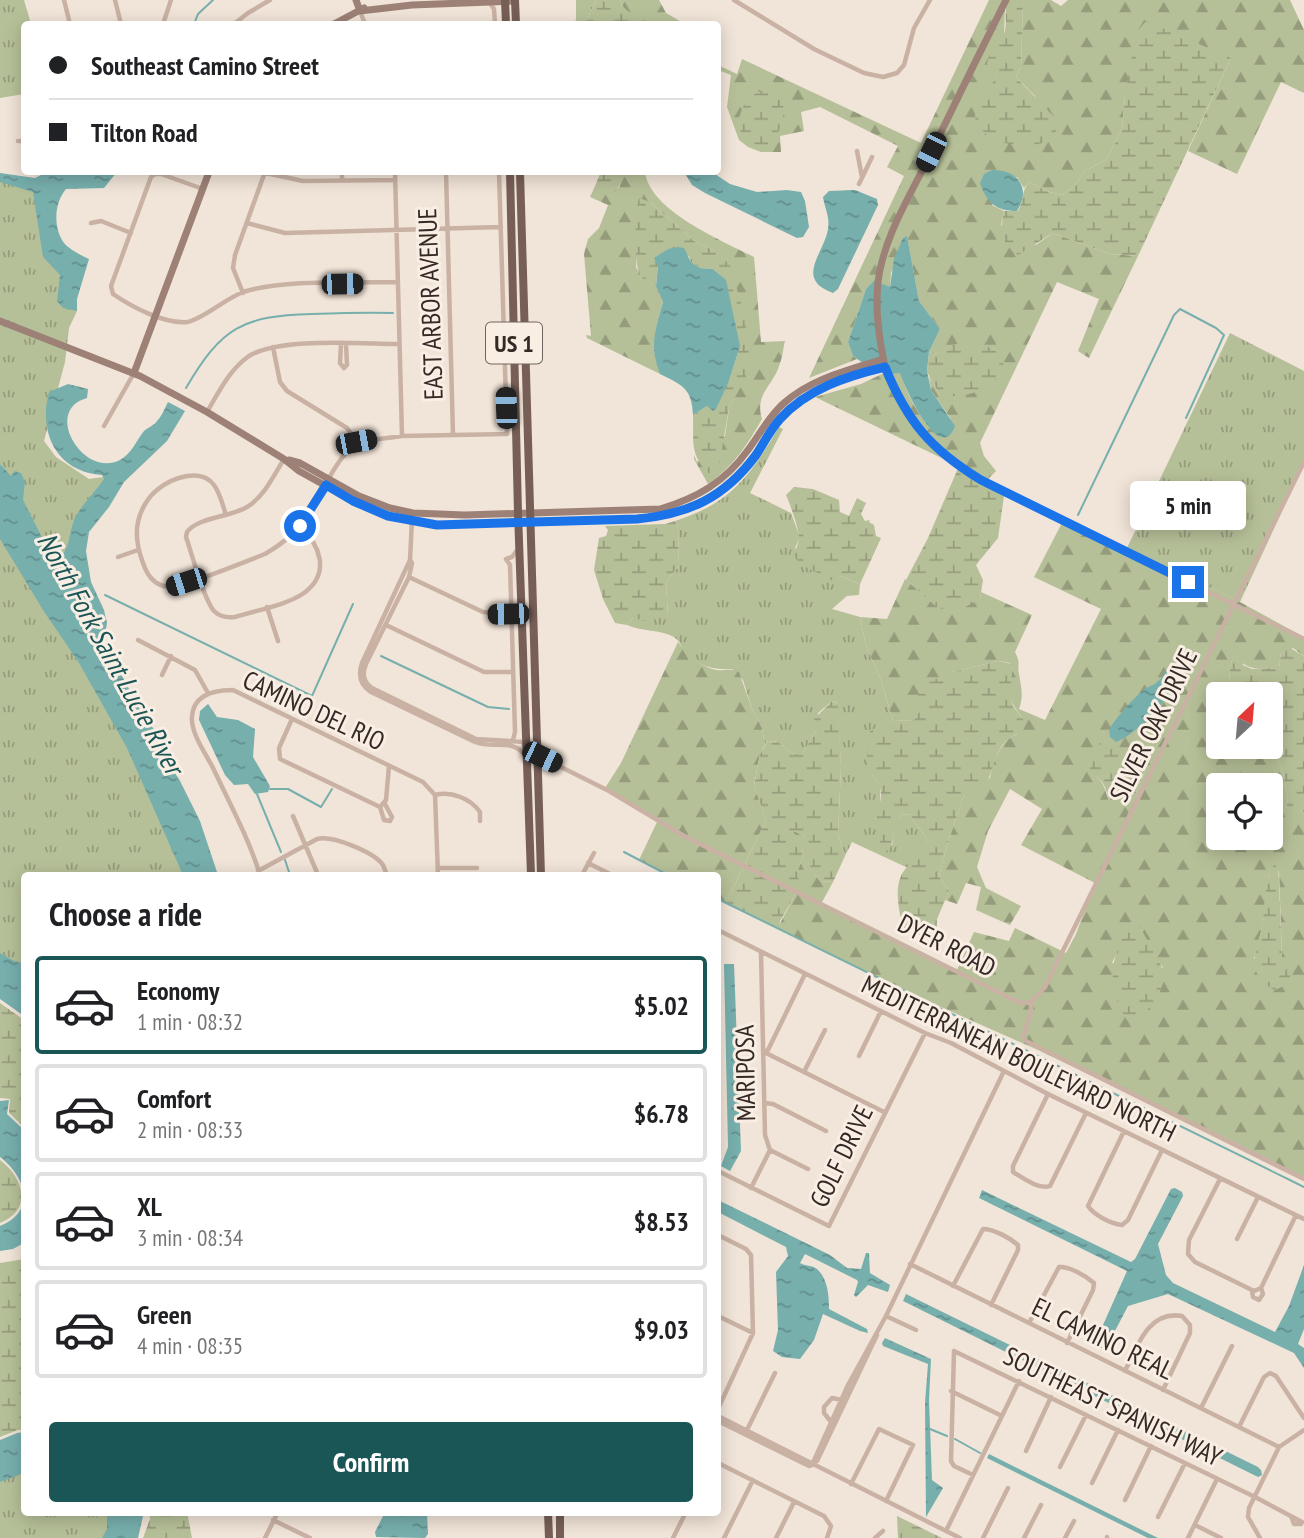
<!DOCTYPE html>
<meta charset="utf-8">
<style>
:root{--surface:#fff;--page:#f2f2f2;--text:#202124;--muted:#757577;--line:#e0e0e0;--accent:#1b5656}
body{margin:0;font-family:"PT Sans Narrow",sans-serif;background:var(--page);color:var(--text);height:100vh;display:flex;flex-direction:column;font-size:26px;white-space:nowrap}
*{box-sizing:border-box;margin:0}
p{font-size:23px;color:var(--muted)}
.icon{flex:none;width:38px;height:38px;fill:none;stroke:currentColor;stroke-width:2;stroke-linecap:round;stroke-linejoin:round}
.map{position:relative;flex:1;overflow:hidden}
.sheet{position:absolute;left:21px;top:872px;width:700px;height:644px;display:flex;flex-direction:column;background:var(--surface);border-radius:7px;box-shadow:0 4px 18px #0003}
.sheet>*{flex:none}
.banner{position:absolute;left:21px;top:21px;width:700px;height:154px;border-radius:7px;box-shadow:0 4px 18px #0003;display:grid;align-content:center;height:154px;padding:0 28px;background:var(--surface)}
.needle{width:46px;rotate:26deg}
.controls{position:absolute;left:1206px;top:682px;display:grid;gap:14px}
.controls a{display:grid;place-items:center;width:77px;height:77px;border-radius:7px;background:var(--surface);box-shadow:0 4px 18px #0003;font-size:35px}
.end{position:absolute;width:32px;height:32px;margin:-16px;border:9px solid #1a73e8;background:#fff;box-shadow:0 0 0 4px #fff}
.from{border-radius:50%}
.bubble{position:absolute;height:49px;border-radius:7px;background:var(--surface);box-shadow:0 4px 18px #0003;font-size:23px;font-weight:600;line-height:49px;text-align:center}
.car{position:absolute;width:21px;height:42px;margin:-21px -10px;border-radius:9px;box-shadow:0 0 5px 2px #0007;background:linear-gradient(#222 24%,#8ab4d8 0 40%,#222 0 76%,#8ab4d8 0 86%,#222 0)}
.banner b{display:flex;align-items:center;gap:24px;height:66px;font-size:26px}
.banner b+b{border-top:2px solid var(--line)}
.banner i{width:18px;height:18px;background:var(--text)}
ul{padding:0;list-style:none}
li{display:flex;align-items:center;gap:21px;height:98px;margin:0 14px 10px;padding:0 14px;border:4px solid var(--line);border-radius:7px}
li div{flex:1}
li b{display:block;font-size:26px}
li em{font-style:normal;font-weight:600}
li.current{border-color:var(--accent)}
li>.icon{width:63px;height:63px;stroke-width:1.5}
h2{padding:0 28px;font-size:32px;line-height:84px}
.cta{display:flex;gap:14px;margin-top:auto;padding:14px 28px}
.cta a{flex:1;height:80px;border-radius:7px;background:var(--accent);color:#fff;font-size:28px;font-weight:600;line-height:80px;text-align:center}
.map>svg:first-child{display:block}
.grass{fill:url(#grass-tufts)}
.forest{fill:url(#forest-firs);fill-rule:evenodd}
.wetland{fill:url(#wetland-marsh)}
.water{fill:url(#water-ripples)}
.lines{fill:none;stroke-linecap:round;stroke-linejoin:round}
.stream{stroke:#77afad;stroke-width:2}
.street{stroke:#c9b2a4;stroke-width:4.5}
.secondary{stroke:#9d8176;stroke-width:7}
.primary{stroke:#775f57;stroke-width:8}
.route{stroke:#1a73e8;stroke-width:9}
.labels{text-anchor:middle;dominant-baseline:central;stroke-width:6;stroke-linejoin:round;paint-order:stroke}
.shield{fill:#f9eee4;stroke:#70645f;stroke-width:2}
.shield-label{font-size:24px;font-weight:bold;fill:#352926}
.street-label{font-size:26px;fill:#352926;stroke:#f9eee4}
.water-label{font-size:28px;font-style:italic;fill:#1b5656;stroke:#f9eee4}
</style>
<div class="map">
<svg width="1304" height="1538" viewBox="0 0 1304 1538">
<defs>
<pattern id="grass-tufts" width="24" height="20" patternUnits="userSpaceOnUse" patternTransform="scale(1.75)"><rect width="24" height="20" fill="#b6c098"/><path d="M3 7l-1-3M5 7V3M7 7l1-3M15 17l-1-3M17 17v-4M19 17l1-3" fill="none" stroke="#959c7c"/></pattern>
<pattern id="forest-firs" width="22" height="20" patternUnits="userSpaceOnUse" patternTransform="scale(1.75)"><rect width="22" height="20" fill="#b6c098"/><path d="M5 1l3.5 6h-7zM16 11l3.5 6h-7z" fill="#959c7c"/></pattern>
<pattern id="wetland-marsh" width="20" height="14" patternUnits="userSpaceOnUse" patternTransform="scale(1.75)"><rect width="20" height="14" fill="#b6c098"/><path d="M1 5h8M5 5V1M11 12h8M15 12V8" fill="none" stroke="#959c7c"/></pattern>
<pattern id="water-ripples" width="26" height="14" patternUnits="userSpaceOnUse" patternTransform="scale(1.75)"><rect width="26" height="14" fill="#77afad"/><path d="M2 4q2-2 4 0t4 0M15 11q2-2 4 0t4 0" fill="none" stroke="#628e8d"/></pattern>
</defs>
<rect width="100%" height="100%" fill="#f1e4d8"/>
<path class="grass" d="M0 0H24L31 24H24V94L0 98Z
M576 0H596L585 24H572L576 20Z
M0 181 34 191 63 272 59 302 77 311 69 328 65 362 44 441 56 457 89 479 110 476 74 551 56 567 199 875H24V995L0 981Z
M1230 333 1304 371V464L1240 602 1127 548Z
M779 427 783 429 750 493 791 513 800 537 795 548 837 582 840 576 860 584 859 595 847 596 832 609 860 617 866 646 881 680 893 721 870 731 872 774 880 785V809L875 819 892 846 895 822 901 815 909 814 927 839 925 850 908 868 852 842 845 856 838 834 841 766 837 703 832 701 818 713 817 729 803 753 795 756 778 742 768 741 765 745 762 728 752 709 743 680 732 669C716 670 699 667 687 654 681 649 681 641 674 637 659 629 643 632 627 625L633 618 668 616 666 583 679 565 678 528 675 521C731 503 750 476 779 427Z
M24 1457V1512H119L115 1538H0V1462Z"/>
<path class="forest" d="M620 0H659L666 13 685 24C661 24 630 29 620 0Z
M989 0H1003L898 215 876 281 866 289 848 342 853 356 857 359 809 378 904 176 887 167 898 146 820 107 801 112 804 131 780 136 781 152H761L748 147 739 140 727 107 731 75 718 70V65L737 74 742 59 921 143Z
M1023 0H1051L1061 6 1068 0H1290L1304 30V93L1281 82 1237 174 1188 151 1231 58 1125 96 1122 129 1107 159 1085 171 1074 186 1063 195 1049 192 1029 182 1024 188 1017 177 992 205 1004 211 1001 225 1036 245 1053 233 1110 254 1138 256 1089 358 1078 351 1099 299 1057 282 980 443 984 456 996 471 987 480 815 397 861 384 884 373H901C906 394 917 411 930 429L951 419 931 390 929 376 940 395 995 349C966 341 962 341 935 354L929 352 940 329 919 301 907 237 891 273 890 288 880 283 885 257 893 236 1005 6 1004 36 997 75 993 86 987 93 982 131C1005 145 1017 146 1044 143L1035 96 1016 77 1021 67Z
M624 172H645C650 211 721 240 754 257L761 342 785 341C783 348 783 356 780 363 774 386 754 393 762 419 748 444 732 468 708 484L694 459V455L697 462 725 436 729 408 745 377 715 251 694 241 650 202 637 241 636 267 641 277 656 285 663 302C655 328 650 348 660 374L587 338 586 335 591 336 584 254 588 239 599 228 608 205 590 197 595 186 619 188Z
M1065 517 1240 602 1304 637V656L1293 648 1281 653 1279 668C1258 669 1249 672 1234 655L1230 666 1229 695H1218V747H1233L1232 750 1252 758V747H1270V695H1245L1247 690 1259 685 1272 686 1278 694 1280 710 1282 733 1278 760 1283 773 1288 799 1286 808 1304 812V1177L1038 1050 896 987 779 929 778 927 794 897 797 872 802 859 803 849 791 830C824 842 803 852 813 872 815 876 819 878 821 881L833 882 821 904 957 970 974 932 1009 941 1015 928 1066 953 1076 934 1095 883 1021 845 1042 809 1010 789 988 831 977 867 986 888 1021 906 1010 925 976 910 981 887 966 883 957 904 945 900 949 891 939 876 948 842 964 795 990 778C993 761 1000 741 1017 734L1022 718C1016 709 1007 698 1009 686 1011 677 1013 673 1010 663L998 661 952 672 914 720 893 721 881 680 866 646 860 617 887 619 905 579 939 608 980 599 981 592 1032 615 1015 652C1021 664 1017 663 1019 674 1021 687 1024 695 1019 709L1045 720 1101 609 1034 577ZM1143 761 1145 771 1136 793 1130 796 1117 794 1109 801C1104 788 1104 778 1088 773ZM1218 786H1270V838H1218ZM1279 871 1282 957 1254 959 1263 924 1269 875ZM1132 922 1138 925 1163 968 1112 963Z
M678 642C687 655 699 666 716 670 725 671 731 668 739 672L752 709 762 728 765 745 760 754 754 785 766 820 726 903 718 899V875H669L639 860 658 820 605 788 621 763Z"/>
<path class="wetland" d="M596 0H620L623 7 645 24H585Z
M1008 0H1023L1021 67 1016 77 1059 122C1057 127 1056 133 1053 137 1034 156 966 142 976 108 979 97 992 87 997 75L987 64C989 51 1000 46 1004 34 1008 23 1003 11 1008 0Z
M1146 21 1231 58 1138 256 1110 254 1053 233 1018 255C1001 244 1000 229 1004 211H1018C1024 201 1021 191 1029 182L1049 192 1063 195 1074 186 1085 171 1107 159 1122 129 1125 96 1136 33Z
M765 90 780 94C788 111 782 137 765 147L748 142 737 126C741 109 747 93 765 90Z
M596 172H624L623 178 616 192 595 186 600 174Z
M639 198 650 202 694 241 715 251 730 265 744 314 749 355 746 377 729 408 718 472 708 473C689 453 694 441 693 415L707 406 729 381 740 346 726 280 713 269 700 268 691 262 689 256 668 249 659 256 656 285C651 283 644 280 641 277 633 268 635 211 639 198Z
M969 341 995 349 1003 358 1004 372C985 390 967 400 940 395L927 372 929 352 935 354 952 345Z
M959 466 1007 489 1004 496 998 538 976 565 983 580 980 599C939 624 937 604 906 580L928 538Z
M794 487 813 489 839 500 840 512 849 516 857 498 866 503 861 514 865 521 870 520 869 522 874 525 876 536 881 538 860 584 840 576 837 583 800 564 794 556C795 550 798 545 799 539 800 532 790 504 786 495Z
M675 521 678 528 679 565 666 583 668 616 646 621 633 618 627 625 615 623 603 599 594 570 599 538 606 536 608 530 605 526 665 524Z
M1285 645 1304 656V812L1286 809 1288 799 1283 773 1278 760 1282 733 1280 710 1278 694 1272 686 1259 685 1247 690 1245 695H1229L1230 666 1234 654 1242 652 1243 665 1252 669 1279 668 1281 653Z
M998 661 1012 664 1010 696 1013 706 1025 722 1024 729C1016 735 1007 738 1001 747 990 763 991 800 964 795L948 842 939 876 949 891 937 919 936 943 902 927C900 911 894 892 901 876 908 861 923 858 927 839L909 814 901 815C891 826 896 839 889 850L884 851C880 842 874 830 875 820 877 808 883 802 880 788 879 782 875 779 872 774 865 759 866 746 870 731L891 721 914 720 920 711 917 697 927 683 952 672Z
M832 701 838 704 841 766 838 834 845 856 833 882 821 881C819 878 815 876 813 873 803 855 822 841 793 831L803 849 802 859 797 872 799 881 794 897 780 921 779 929 726 903 766 820 754 786 760 754 768 741 778 742 794 755 803 753 817 729 814 719Z
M1100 742 1139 761H1144L1145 771 1136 793 1130 796 1117 794 1109 802C1106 787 1103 777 1088 774Z
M1278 859 1282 957 1294 970 1284 986 1275 990C1266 986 1259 980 1256 971 1251 955 1261 938 1263 922 1265 901 1264 876 1278 859Z
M1132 921 1138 924C1153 953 1177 972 1153 1003 1146 1012 1140 1019 1127 1020 1105 985 1110 955 1132 921Z
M0 1003 24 1020V1127L9 1113 10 1099 0 1098Z
M0 1160C24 1178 33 1210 0 1223Z
M24 1259V1430H18L0 1437V1263Z
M149 1512H187L192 1538H143L150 1519Z
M897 1516 942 1538H898Z"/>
<path class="water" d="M992 170C1017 169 1032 188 1017 211 996 211 987 203 980 183L984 174Z
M47 172H117L104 188 66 189C54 203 53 228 64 243 70 250 81 255 89 259L77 299V311L63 308 57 301 60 275 43 257 33 192 0 182V173L35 178Z
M684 172H712L730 184 757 192 787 190 801 192 805 201 809 227 803 237 797 238 705 193 692 185Z
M855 190 877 199 878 205 838 289 833 293C794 279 824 254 828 229 830 217 825 209 823 197L829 191Z
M907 236 919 301 940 329 929 352 927 371 931 390 955 426C940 467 904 386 900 373L890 374 877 371 884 370 880 334V283L890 287 894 259 903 238Z
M678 247 684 248 691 262 700 268 713 269 726 280 740 346 729 381 716 409 713 411 707 406 693 415C692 388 682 385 660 374 649 346 655 330 663 302L656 286 658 266 654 258 668 249Z
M875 280 881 358 863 363 853 356 848 342 866 289Z
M68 384 88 389 87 398C42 410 83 479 120 460 132 453 136 441 144 431 148 427 154 426 157 421 162 416 165 408 168 402L185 411 167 441 124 482 109 507 89 532 86 551 91 582 104 610 107 623 104 641 106 646 143 715 163 741 166 760 179 779 200 821 218 875H183L127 748 79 663 43 610 0 539V464L11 476 15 471 21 473 25 482 23 500 54 561C70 553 68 538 73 523 79 506 95 493 104 479L102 475C56 472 38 432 49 392Z
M1166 670H1170C1173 675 1175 680 1173 686 1167 703 1132 737 1116 742L1110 737 1109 729C1118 716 1129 703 1140 693 1152 682 1157 688 1166 670Z
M208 704 217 717 238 720 255 729 253 757 270 786 268 792 255 794 248 784 234 785 225 775 199 720 200 711Z
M0 953 14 961 24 963V1016L0 999Z
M724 964H734L741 1151 730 1171 721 1166 728 1147Z
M9 1100 7 1114 24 1130V1243L13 1249 0 1251V1226C37 1211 26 1177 0 1157V1101Z
M1175 1188 1182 1192 1183 1196 1158 1244 1166 1275 1173 1283 1275 1332 1289 1306 1304 1265V1329L1298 1344 1304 1348V1368L1294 1353 1168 1294 1128 1306 1106 1348H1099L1095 1343 1127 1271 979 1198 982 1190 984 1191 1131 1262 1135 1259 1171 1189Z
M718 1200 830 1255 847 1268 861 1269 866 1253H869L870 1273 890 1285 888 1292 868 1285 856 1297 854 1295 858 1282 857 1280 805 1254 800 1263C805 1266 812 1265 817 1269 828 1279 829 1296 829 1309L867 1329 868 1333 860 1331 823 1314 814 1340 800 1359 782 1357 773 1351 778 1330 776 1272 788 1256 786 1247 718 1212Z
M906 1294 1258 1467 1261 1470 1262 1475 1258 1477 903 1301Z
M885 1338 931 1359 929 1400 932 1480 943 1488 926 1517 925 1403 928 1364 883 1346 882 1343Z
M24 1432V1473L0 1482V1440L17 1433Z
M989 1454 1158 1538H1148L987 1458Z
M107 1512H144L138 1538H102L107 1529Z
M385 1512H427L428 1534 425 1538 376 1537 375 1532Z"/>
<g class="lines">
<path class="stream" d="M194 24 198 14 213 0
M186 388C222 327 242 316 312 314 339 313 366 312 393 313
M1078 515 1174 315 1180 309 1216 328 1224 335 1186 418
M105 595 312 696 353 604
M381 656 488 707 509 709
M270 789H288L321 807 332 789
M257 794 281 852
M624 852 668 875
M285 860 290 875
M718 899C913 995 1109 1090 1304 1187
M930 1429 947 1436
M955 1439 980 1453"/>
<path class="street" d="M64 0 70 24
M115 0 121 24
M734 0 814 49 864 73 883 77 897 73 904 65 914 28 930 0
M490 3 494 9 495 24
M360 11 365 24
M163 24 171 0
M234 24 248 13 270 0
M18 141H24
M857 151 862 177
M261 172 303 181 395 180
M342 172V180
M395 172 402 436
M446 172 453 435
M859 184 872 157
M203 189 161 174H155L151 177 111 286 113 294C132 307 164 324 187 322 201 320 225 299 243 292 284 279 353 283 398 282
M91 223 101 221 131 233
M247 223 285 233 501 227
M243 293 233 268 235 255 265 172
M341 344 340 363 344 368 347 365 346 344
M273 347 280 382 287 391 347 428 357 442
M885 367C907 421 930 449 981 480L1304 639
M207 412C219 392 229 370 249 356 279 337 362 344 399 344
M104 426 134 373
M284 459C274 475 264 497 247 507 231 517 198 517 187 532L186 537C192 554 204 600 214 611 220 617 227 618 235 617 256 610 285 606 304 593 331 573 320 545 300 526
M226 515C223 506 220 493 214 485 201 467 171 478 157 490 148 497 140 511 138 522 135 536 138 550 143 563 147 575 155 586 169 587 184 587 247 561 265 554 282 544 298 532 309 514 324 490 334 461 357 442L402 436 507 434 499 172
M412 519 410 560 412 563 409 577 366 664C362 674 363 681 372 688L476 739 525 742
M118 557 138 550
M410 560 362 663C358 675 360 685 371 692L475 742C493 749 512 738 525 755
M409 577 483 612 511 614
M267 607 278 641
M386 625 484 672H513
M138 640 195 670 208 693
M162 675 171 656
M292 719 279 748 280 759 380 807
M513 740 515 732 510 565 506 559 512 557 518 549
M537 755 609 791 684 836 1014 1000 1023 1003 1031 1002V1012L1023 1037 1026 1041 1304 1179
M435 795C451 791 470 798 480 812V821
M380 807 386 800 389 766
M380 807 384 820 390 821 392 817 385 804
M293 816 318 875
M588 863 612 875
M439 868H477
M258 871 317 839C332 835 374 852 383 865 384 867 386 873 387 875
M260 875C249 839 230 804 214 770 207 755 190 733 192 716 194 694 215 690 233 690L423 782 435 795 438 875
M582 875 594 853
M718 930 925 1033 951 1043 1048 1094 1304 1219
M805 974 768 1050 764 1052 884 1112
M1031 1002 1045 987 1304 462
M859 1056 881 1011
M804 1072 825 1030
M1048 1094 1013 1166V1172C1023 1178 1039 1190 1050 1186L1086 1113
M765 1103 773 1104 826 1131
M1124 1131 1088 1206C1094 1215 1111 1224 1122 1225L1128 1220 1162 1150
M770 1150 808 1169
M718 1171 829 1226 925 1033
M1220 1179 1189 1240 1188 1254 1195 1262 1254 1291 1261 1288 1296 1215
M751 1188 770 1150 765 1135 761 953
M718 1235 746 1249 751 1255 753 1333 718 1409
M1237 1239 1258 1197
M910 1264 1279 1447
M953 1286 983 1229C994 1229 1010 1238 1018 1245V1250L991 1305
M1252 1291 1253 1297 1259 1300 1263 1294 1261 1288
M718 1316 753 1333
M886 1316 916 1330
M1029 1323 1059 1267C1069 1266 1086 1276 1094 1283L1093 1290 1067 1343
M954 1351 1255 1497 1302 1522 1301 1524H1294L1291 1516
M954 1351 951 1461 954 1466 973 1475
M1125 1371C1137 1347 1148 1310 1182 1316L1190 1325V1333L1163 1390
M951 1391 1002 1416
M1201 1408 1232 1346
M718 1416 960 1538
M718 1421 809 1466 812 1465
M832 1423 824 1413V1407L832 1398 842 1400
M1239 1427 1264 1377 1270 1373 1276 1376 1304 1418
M746 1432 775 1373
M1026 1451 1051 1397
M814 1461H817L877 1335
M718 1463 824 1516 831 1526 827 1538
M812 1465 848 1385 886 1316 1004 1071
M1060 1467 1086 1415
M1092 1483 1118 1430
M851 1484 879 1429 913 1445 886 1501
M1125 1500 1151 1446
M1158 1517 1185 1463
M273 1520 310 1538
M1195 1525 1221 1538
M946 1531 1019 1381
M265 1538 278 1512
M673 1538 686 1512
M724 1538 753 1480
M776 1538 794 1502
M875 1538 883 1531
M983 1538 1008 1488
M1024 1538 1041 1505
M1065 1538 1074 1521
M1107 1538V1537
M1188 1538 1217 1479
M1260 1538 1248 1517 1249 1508 1279 1447 1304 1430"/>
<path class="secondary" d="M356 0 360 11
M360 11 412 5 515 1
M334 24 364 8
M0 321 140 376 207 412 284 459 299 471 353 501 388 516 437 525 637 519C689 514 724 498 756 455 764 443 770 430 780 419 807 389 847 376 885 367 879 338 875 311 878 282 883 240 907 201 926 163 952 109 979 54 1006 0
M134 373 209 172
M289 460 300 463 359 496 390 508 413 513 465 515 660 509C697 498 725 482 748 450 760 434 769 416 784 403 812 378 849 370 883 359"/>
<path class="primary" d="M505 0 506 24
M515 0 516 24
M510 172 518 513 531 875
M520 172 541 875
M548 1512 549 1538
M560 1512V1538"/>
</g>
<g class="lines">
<path class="route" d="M300 526 326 485 353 501 388 516 437 525 637 519C689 514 724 498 756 455 764 443 770 430 780 419 807 389 847 376 885 367 907 421 930 449 981 480L1188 582"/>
</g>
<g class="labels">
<rect class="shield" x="486" y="322.5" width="56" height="41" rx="5"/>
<g class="shield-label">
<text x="514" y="343">US 1</text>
</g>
<g class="street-label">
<text transform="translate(430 304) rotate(-92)">EAST ARBOR AVENUE</text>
<text transform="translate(314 710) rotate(25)">CAMINO DEL RIO</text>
<text transform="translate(1153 725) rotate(-64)">SILVER OAK DRIVE</text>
<text transform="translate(947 945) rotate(27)">DYER ROAD</text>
<text transform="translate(1019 1058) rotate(26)">MEDITERRANEAN BOULEVARD NORTH</text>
<text transform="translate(745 1073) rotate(-91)">MARIPOSA</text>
<text transform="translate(841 1156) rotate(-64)">GOLF DRIVE</text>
<text transform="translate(1103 1338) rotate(26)">EL CAMINO REAL</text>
<text transform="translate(1113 1406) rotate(26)">SOUTHEAST SPANISH WAY</text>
</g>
<g class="water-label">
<text transform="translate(111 653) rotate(61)">North Fork Saint Lucie River</text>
</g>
</g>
</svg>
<div class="controls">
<a><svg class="needle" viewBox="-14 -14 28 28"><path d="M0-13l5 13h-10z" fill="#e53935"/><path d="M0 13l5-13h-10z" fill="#757577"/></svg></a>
<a><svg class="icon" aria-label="locate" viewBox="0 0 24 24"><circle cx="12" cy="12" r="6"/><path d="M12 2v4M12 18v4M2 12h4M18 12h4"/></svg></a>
</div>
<i class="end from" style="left:300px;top:526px"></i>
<i class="end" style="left:1188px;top:582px"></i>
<div class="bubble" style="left:1130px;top:481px;width:116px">5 min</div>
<i class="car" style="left:931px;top:152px;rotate:206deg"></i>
<i class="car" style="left:342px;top:284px;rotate:89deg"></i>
<i class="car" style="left:506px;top:408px;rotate:358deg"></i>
<i class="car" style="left:356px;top:442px;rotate:79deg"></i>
<i class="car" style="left:186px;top:582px;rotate:252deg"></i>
<i class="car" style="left:508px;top:614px;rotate:269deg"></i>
<i class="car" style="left:542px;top:757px;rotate:116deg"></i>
<div class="banner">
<b><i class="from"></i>Southeast Camino Street</b>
<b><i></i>Tilton Road</b>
</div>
<section class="sheet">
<h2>Choose a ride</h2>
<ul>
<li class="current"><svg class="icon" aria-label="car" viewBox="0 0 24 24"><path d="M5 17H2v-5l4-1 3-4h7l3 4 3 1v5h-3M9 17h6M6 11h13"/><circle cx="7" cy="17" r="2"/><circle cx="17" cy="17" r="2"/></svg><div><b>Economy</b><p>1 min · 08:32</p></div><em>$5.02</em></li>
<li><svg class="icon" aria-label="car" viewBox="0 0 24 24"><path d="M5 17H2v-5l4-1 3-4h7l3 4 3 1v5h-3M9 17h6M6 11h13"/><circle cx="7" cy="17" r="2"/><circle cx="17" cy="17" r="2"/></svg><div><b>Comfort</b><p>2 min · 08:33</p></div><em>$6.78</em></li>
<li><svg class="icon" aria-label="car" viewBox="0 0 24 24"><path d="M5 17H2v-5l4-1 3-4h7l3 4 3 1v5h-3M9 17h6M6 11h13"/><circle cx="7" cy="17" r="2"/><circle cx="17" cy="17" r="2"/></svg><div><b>XL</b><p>3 min · 08:34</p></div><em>$8.53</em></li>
<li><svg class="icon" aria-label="car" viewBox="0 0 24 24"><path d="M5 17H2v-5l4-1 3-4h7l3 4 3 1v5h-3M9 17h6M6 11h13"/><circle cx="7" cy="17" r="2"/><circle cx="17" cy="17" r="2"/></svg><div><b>Green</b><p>4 min · 08:35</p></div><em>$9.03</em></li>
</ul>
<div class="cta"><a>Confirm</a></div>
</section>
</div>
